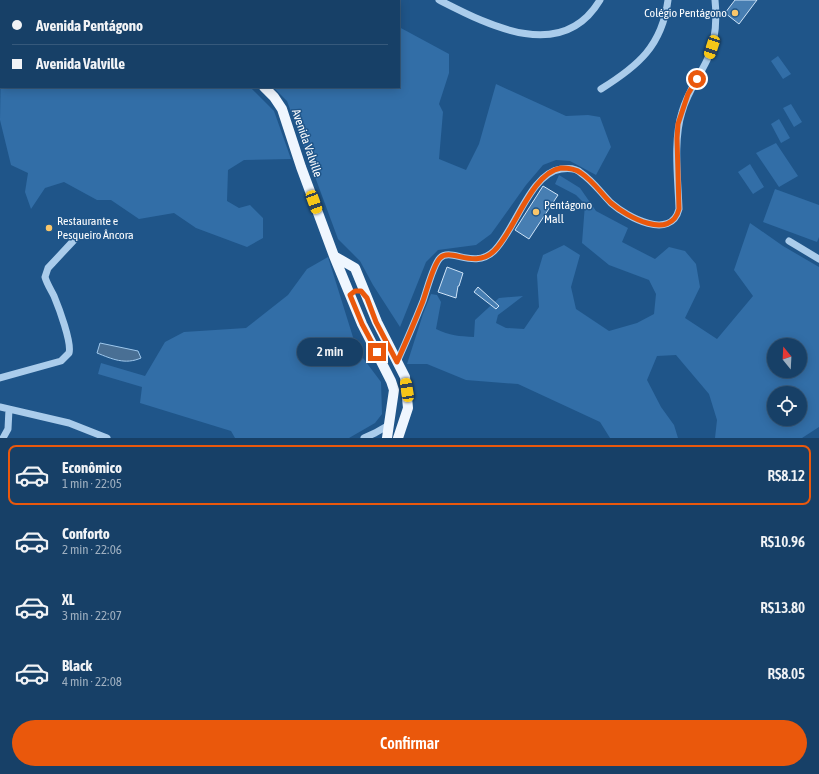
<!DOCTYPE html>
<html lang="pt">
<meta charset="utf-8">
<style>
:root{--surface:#174067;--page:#244b70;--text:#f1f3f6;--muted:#9eafc0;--line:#36597b;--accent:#ea580c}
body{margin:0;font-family:"Asap Condensed",sans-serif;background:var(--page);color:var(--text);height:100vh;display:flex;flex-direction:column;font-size:15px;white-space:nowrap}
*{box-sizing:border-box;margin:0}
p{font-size:13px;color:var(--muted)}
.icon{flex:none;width:22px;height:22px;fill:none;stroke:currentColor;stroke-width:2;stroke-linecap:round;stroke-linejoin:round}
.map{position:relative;height:438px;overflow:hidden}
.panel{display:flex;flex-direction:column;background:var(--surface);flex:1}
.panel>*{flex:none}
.banner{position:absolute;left:0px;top:0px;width:400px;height:88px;box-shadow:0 2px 10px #0003,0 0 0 1px var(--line);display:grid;align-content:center;height:88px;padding:0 12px;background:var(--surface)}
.needle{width:26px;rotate:342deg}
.tools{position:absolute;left:767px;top:338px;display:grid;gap:8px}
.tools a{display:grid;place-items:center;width:40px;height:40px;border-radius:50%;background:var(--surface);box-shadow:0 2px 10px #0003,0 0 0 1px var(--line);font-size:20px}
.end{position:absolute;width:18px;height:18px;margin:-9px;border:5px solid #ea580c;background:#fff;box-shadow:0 0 0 2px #fff}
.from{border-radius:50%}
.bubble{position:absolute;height:28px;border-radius:14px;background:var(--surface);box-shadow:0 2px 10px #0003,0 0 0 1px var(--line);font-size:13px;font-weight:600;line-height:28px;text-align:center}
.car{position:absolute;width:12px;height:24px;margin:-12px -6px;border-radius:5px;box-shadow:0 0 3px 1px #0007;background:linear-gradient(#f5c518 24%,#345 0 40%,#f5c518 0 76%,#345 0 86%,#f5c518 0)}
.banner b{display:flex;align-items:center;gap:14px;height:38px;font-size:15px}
.banner b+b{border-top:1px solid var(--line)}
.banner i{width:10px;height:10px;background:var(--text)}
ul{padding:7px 0 0;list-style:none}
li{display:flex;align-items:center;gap:12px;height:60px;margin:0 8px 6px;padding:0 4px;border:2px solid transparent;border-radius:8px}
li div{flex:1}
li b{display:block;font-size:15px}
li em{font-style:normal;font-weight:600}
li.on{border-color:var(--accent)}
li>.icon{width:36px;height:36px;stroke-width:1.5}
.cta{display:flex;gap:8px;margin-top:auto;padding:8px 12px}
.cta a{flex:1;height:46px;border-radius:24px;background:var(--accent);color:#fff;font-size:16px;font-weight:600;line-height:46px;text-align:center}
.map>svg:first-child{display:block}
.green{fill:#326ea7;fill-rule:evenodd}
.water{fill:#496f94;stroke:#9ec8ed}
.building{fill:#477eb2;stroke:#cfe4f8}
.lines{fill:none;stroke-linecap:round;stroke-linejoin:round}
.minor{stroke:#aacceb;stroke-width:7}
.major{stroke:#eff6fe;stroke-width:10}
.route{stroke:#ea580c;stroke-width:5}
.poi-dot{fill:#f9c66a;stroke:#1f5589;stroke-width:1.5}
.labels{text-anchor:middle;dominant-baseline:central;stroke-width:3;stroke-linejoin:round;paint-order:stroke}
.poi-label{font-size:12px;fill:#fff;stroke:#1f5589;text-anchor:start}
.street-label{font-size:12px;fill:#fff;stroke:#1f5589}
</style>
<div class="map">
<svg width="819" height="438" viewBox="0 0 819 438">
<rect width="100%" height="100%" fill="#1f5589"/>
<path class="green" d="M270 0H374V1H268Z
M399 27 449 54V73L439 104 443 112 439 159 466 170 479 144 496 84 566 116 588 115 600 117 611 147 596 175 570 161 556 160 543 165 526 185 491 234 476 245 438 250 426 262 400 327 373 285 360 261 338 239 287 101 273 87H399Z
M778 56 791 74 783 79 771 61Z
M1 59V87H250L274 111 291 159 244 160 228 170 227 201 239 208 250 205 263 218V238L247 247 196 228 174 213 139 219 111 200H97L64 182 45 188 31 209 25 192 28 173 11 165 0 120Z
M791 104 802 122 794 127 783 108Z
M779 119 790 138 781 143 771 124Z
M776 143 798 176 779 187 756 153Z
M750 164 764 187 753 194 738 172Z
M559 175 580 188 596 211 628 228 622 242 655 259 669 247 685 251 696 264 700 287 685 318 717 339 753 296 734 270 750 223 783 246 819 267V427L802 438H715L717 420 709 394 676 355 657 356 647 380 661 407 674 425 678 438H610L600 422 518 384 466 380 427 364H407L423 314 431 294 437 295 441 302 436 329C450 336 459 336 474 337L475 320 499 298 523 296 498 315 496 323 506 328 524 329 539 307 537 275 543 255 564 245 580 255 571 287 576 309 609 331 637 323 654 314 656 294 649 280 609 265 582 243 585 204 576 195 555 184ZM774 345H800V371H774ZM774 393H800V419H774Z
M775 189 819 205V237L817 242 763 222Z
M328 257 357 350 381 382 382 414 375 423 349 438H235L231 431 140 403 142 387 98 374 101 363 145 376 165 342 184 332 246 328 288 295 307 269Z"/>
<path class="water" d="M100 343 138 351 141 358C125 365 112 359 97 353Z"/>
<path class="building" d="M735 0H757L739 24 725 13Z
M543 186 558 195 529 239 515 230Z
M447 267 463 273 459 286H458L456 298 438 292Z
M478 287 499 306 496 309 474 292Z"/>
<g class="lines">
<path class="minor" d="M439 0C488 25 562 64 600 0
M601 89C638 66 662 46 668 0
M789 241 819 259
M397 362C406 342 415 321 423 301 427 290 433 265 440 258 451 247 474 270 494 251 515 231 530 173 561 169 568 168 576 168 581 173 593 181 601 193 611 203 627 217 671 241 679 209 678 179 673 140 682 112 687 93 699 77 707 60 716 41 717 20 715 0
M0 378 61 361 69 353C72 343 59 308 54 296 51 290 47 284 45 277L48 268 76 238
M0 407 69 423 107 438
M3 438 8 429 9 409
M364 438 375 433 389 425"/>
<path class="major" d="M165 0 167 1
M264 87 274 97 282 109 301 167 334 256 362 324 391 381 394 390 387 438
M334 256 355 268 377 322 405 377 408 408 398 438"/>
</g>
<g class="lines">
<path class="route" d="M377 352 362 324 350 295 355 291H361L367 298 376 322 397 362C406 342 415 321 423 301 427 290 433 265 440 258 451 247 474 270 494 251 515 231 531 173 561 168 568 168 576 169 581 173 593 181 601 193 611 203 627 217 671 241 679 209L677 138 678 124 688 94 697 79"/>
</g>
<g class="poi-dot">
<circle cx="735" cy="13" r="4"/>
<circle cx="536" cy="212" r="4"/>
<circle cx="49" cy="228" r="4"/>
</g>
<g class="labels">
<g class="poi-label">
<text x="727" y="13" text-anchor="end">Colégio Pentágono</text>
<text x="544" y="205">Pentágono<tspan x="544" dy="14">Mall</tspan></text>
<text x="57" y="221">Restaurante e<tspan x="57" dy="14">Pesqueiro Âncora</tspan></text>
</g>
<g class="street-label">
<text transform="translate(307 143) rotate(71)">Avenida Valville</text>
</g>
</g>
</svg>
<div class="tools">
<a><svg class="needle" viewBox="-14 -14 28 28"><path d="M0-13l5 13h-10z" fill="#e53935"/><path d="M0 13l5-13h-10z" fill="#9eafc0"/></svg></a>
<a><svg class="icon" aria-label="locate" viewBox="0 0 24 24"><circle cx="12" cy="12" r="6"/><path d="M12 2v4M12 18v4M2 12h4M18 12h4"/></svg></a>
</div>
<i class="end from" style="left:697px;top:79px"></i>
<i class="end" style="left:377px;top:352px"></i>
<div class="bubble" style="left:297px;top:338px;width:66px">2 min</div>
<i class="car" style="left:712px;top:47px;rotate:198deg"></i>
<i class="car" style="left:314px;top:202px;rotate:160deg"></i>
<i class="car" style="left:407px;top:390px;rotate:351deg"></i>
<div class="banner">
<b><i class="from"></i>Avenida Pentágono</b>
<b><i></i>Avenida Valville</b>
</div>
</div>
<section class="panel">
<ul>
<li class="on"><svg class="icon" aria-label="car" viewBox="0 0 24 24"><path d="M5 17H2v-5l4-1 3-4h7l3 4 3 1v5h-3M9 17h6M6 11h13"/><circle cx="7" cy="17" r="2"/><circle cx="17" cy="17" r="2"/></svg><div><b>Econômico</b><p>1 min · 22:05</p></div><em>R$8.12</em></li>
<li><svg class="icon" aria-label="car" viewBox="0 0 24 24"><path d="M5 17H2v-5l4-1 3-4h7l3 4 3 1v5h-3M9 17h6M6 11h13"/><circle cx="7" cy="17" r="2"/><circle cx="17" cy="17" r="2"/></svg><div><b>Conforto</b><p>2 min · 22:06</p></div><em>R$10.96</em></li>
<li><svg class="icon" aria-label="car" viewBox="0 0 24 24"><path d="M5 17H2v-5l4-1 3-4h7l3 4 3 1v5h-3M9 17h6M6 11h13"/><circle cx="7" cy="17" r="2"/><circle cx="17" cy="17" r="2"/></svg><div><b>XL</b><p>3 min · 22:07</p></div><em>R$13.80</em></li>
<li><svg class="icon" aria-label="car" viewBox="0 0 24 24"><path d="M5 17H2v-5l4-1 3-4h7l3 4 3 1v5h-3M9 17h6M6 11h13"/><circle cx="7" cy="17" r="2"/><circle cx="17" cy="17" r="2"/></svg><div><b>Black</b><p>4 min · 22:08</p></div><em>R$8.05</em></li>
</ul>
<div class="cta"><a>Confirmar</a></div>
</section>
